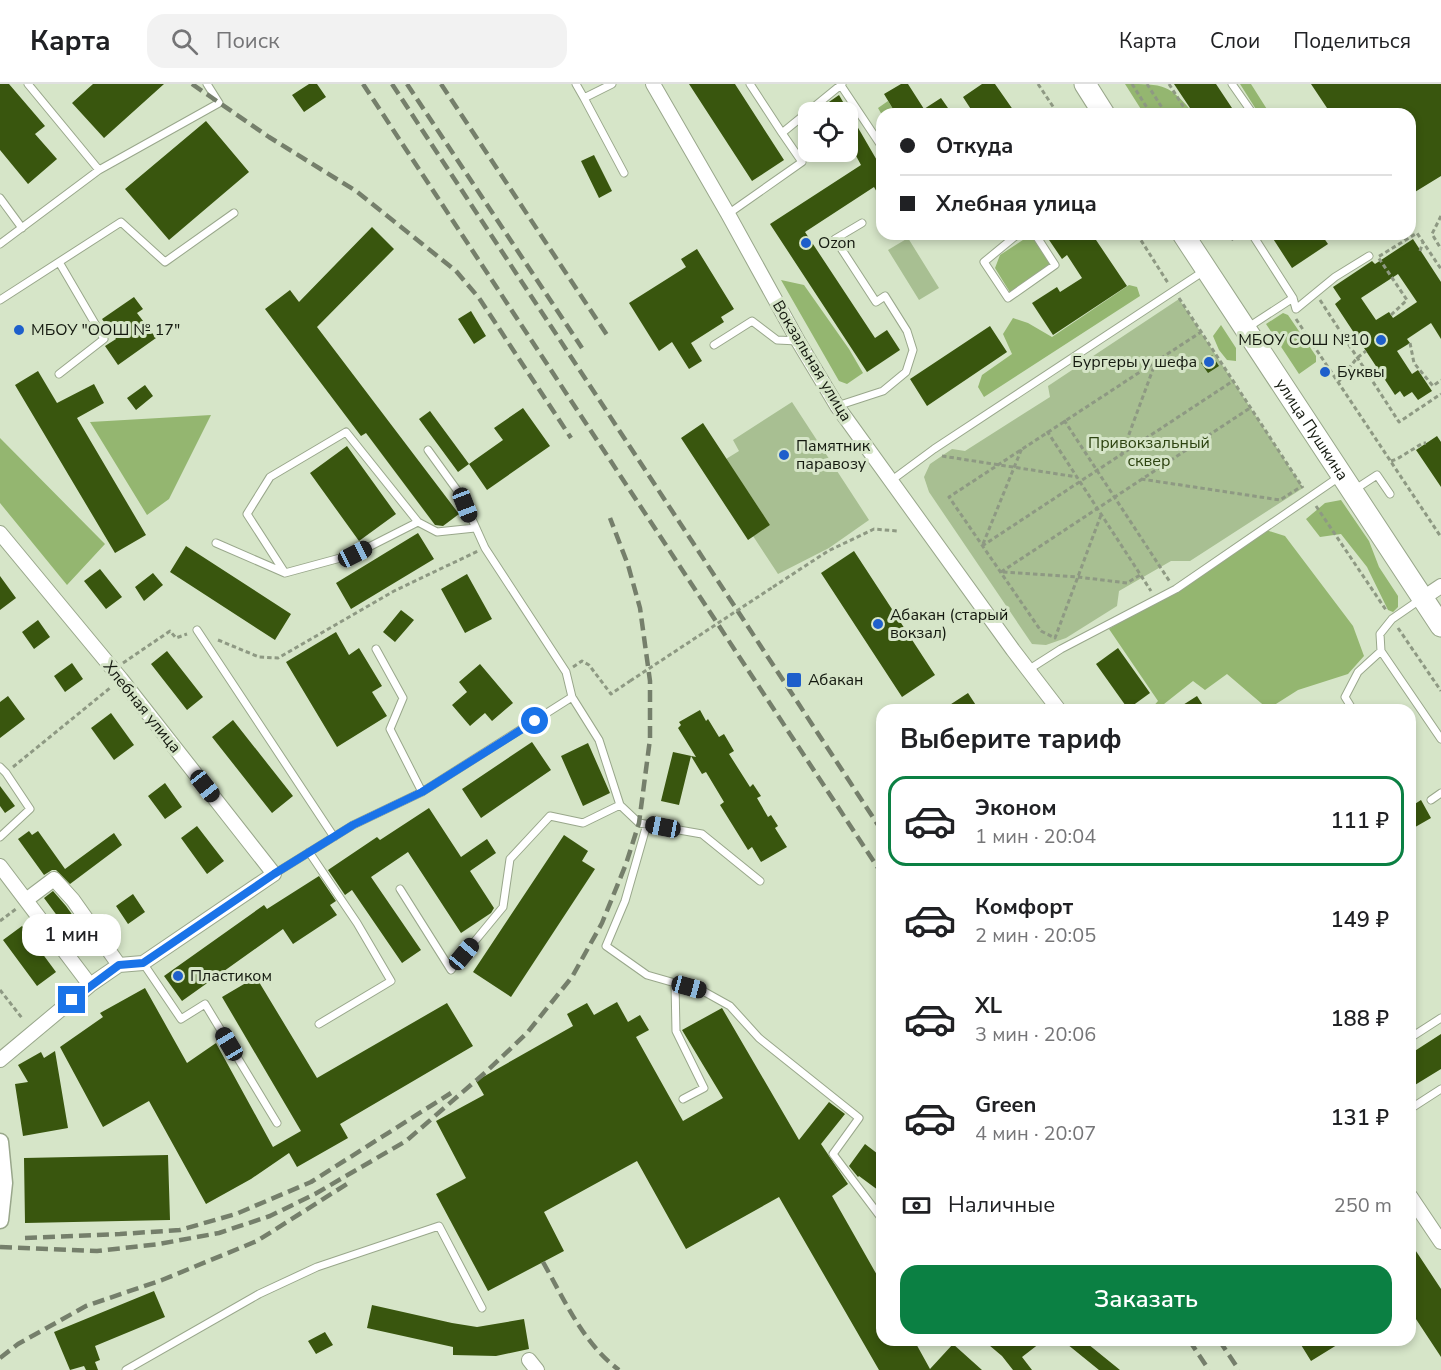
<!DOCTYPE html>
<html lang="ru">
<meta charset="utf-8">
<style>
:root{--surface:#fff;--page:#f2f2f2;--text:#202124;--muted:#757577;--line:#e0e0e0;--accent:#0b8043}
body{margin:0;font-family:"Nunito Sans",sans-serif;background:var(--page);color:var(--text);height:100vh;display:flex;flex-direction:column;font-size:22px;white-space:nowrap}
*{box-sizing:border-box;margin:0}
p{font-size:20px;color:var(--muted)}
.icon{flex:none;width:33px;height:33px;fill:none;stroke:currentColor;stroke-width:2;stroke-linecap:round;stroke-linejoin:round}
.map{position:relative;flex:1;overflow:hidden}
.sheet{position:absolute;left:876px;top:620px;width:540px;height:642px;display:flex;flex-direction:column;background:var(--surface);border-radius:18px;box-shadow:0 3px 9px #0003}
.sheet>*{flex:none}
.hud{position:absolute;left:876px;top:24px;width:540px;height:132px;border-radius:18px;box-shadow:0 3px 9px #0003;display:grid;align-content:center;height:132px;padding:0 24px;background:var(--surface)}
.fabs{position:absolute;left:798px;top:18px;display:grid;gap:12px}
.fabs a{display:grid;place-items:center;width:60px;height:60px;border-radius:12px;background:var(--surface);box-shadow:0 3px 9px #0003;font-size:30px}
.end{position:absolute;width:27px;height:27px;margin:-14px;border:8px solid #1a73e8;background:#fff;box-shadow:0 0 0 3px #fff}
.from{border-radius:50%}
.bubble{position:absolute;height:42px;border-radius:18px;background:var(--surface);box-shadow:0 3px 9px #0003;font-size:20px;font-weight:600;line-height:42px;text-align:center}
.car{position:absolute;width:18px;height:36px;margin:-18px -9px;border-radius:8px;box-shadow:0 0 4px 2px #0007;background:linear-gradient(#222 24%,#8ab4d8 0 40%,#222 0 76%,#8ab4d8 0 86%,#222 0)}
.hud b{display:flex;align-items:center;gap:21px;height:57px;font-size:22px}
.hud b+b{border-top:2px solid var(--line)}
.hud i{width:15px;height:15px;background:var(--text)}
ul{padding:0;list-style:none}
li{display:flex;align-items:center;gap:18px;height:90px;margin:0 12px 9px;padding:0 12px;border:3px solid transparent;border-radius:18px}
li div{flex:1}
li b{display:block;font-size:22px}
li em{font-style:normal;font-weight:600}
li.selected{border-color:var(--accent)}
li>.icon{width:54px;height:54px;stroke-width:1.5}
h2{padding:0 24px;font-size:27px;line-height:72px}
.pay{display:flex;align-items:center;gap:15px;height:66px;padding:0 24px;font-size:22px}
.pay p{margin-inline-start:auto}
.cta{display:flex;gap:12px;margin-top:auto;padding:12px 24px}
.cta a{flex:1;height:69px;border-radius:18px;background:var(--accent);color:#fff;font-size:24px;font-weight:600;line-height:69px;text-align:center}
header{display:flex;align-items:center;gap:36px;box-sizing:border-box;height:84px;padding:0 30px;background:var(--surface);border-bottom:2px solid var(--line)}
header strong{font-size:28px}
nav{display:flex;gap:33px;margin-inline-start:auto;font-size:21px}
.search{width:420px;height:54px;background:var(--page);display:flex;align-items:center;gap:15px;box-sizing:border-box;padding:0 21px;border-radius:18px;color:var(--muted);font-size:22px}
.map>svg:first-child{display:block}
.green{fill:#a8bf92}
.forest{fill:#94b670}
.building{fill:#39560e;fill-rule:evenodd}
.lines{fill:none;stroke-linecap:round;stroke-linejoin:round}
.service-casing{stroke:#99a78b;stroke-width:9}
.minor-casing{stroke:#99a78b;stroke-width:16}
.tertiary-casing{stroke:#99a78b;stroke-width:19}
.primary-casing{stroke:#99a78b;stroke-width:23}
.path{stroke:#8e9983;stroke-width:3;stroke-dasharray:4.5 3;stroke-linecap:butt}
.service{stroke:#fff;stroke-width:7}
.minor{stroke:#fff;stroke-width:14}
.tertiary{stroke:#fff;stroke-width:16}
.primary{stroke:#fff;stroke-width:21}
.rail{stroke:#757f6b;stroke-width:4.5;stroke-dasharray:12 6;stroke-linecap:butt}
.path-bridge{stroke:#8e9983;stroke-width:3;stroke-dasharray:4.5 3;stroke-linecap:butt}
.route{stroke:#1a73e8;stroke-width:8}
.poi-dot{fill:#1e5fcb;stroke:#d6e5c8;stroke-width:2}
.labels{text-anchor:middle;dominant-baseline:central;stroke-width:6;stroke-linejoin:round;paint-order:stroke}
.poi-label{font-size:16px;fill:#14190f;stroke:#d6e5c8;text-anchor:start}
.street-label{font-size:16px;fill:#14190f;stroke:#d6e5c8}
.park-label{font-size:16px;fill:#2d4310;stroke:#d6e5c8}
</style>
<header>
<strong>Карта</strong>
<div class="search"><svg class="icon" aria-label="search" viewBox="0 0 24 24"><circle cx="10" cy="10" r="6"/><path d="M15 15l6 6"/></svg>Поиск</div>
<nav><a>Карта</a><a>Слои</a><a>Поделиться</a></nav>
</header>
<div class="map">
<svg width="1441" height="1286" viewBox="0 0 1441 1286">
<rect width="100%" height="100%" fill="#d6e5c8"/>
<path class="green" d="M908 154 939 204 919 216 888 166Z
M1179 215 1303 404 1190 477H1171L1119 507 1117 522 1066 554 1046 561 1032 560 929 408 924 393 930 380 952 365 965 367 1050 313 1048 302Z
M792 318 869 436 829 464 778 490 753 452 770 441 726 375 739 367 733 356Z"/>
<path class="forest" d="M1125 0C1164 0 1169 0 1194 30H1144Z
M1240 0H1251L1270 30H1259Z
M888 17 896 30 882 31 878 24Z
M1032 150 1053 181 1011 210 995 184 1000 171Z
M781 196 804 201 849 265 863 289 847 300 839 297Z
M1129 201 1137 203 1140 212 984 313 978 303 982 291 1012 270 1003 250 1013 234 1028 239 1052 253Z
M1283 229 1288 231 1316 272V278L1299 290 1266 240Z
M1221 241 1236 264V277L1227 276 1219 266 1213 252Z
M211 331 169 415 147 431 90 338Z
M0 354 105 460 67 501 0 419Z
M1341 416 1369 457 1379 483 1398 512V523L1393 528 1388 526 1367 483 1341 450 1320 453 1306 435 1325 419Z
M1266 446 1285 452 1353 542 1364 572 1348 590 1298 606 1268 625 1227 590 1205 606 1193 597 1159 624V625H1151L1158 617 1109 545Z"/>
<path class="building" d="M0 0H9L45 42 35 50 57 75 28 100 0 66Z
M93 0H164L104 54 72 19Z
M309 0H317L326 13 304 28 292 11Z
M689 0H735L784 76 752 97Z
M901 0H908L924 25 941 14 948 24 940 30H896L884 10Z
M982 0H995L1016 30H974L963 13Z
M1174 0H1216L1236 30H1194Z
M1311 0H1441V92L1410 111V30H1331Z
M839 11 882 85V117L874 103 805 148 875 254 887 246 900 266 867 288 770 140 861 81 848 57V28H831L826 20Z
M206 37 249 88 169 156 125 105Z
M594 71 612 107 599 114 581 77Z
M372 143 394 165 317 243 459 430 443 442 435 441 366 349 361 352 265 225 290 206 299 218Z
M1045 150H1092L1127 202 1053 251 1032 219 1057 203 1060 208 1082 194 1067 171 1062 175Z
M1270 150H1321L1328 160 1292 184Z
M1413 155 1441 198V255L1431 239 1407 255 1410 259 1397 267 1412 290 1418 286 1432 307 1418 316 1412 308 1404 313 1400 307 1395 311 1335 220 1341 215 1333 203 1372 177 1375 180ZM1398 190 1417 218 1393 234 1389 228 1376 236 1361 214Z
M697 165 734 225 721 233 724 238 691 259 702 277 689 285 672 258 659 267 629 219 686 183 681 175Z
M134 213 143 225 137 229 156 254 118 281 105 262 116 255 102 235Z
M471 227 486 252 474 260 458 235Z
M990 242 1007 268 927 322 910 295Z
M1212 271 1219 282 1208 289 1201 279Z
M38 287 57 319 94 300 104 319 77 334 146 451 115 469 15 301Z
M145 301 153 312 136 326 127 314Z
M523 324 550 362 487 406 469 380 503 356 494 344Z
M430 327 469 380 458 388 419 335Z
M703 339 770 441 748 456 681 354Z
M1437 352 1441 358V403L1416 366Z
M347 362 396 430 359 457 310 389Z
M418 449 434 475 351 525 336 499Z
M186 462 291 530 275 556 170 488Z
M854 467 935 591 902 613 821 489Z
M100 485 122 513 106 525 84 497Z
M153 489 163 501 144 517 135 503Z
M467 490 492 535 465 549 441 505Z
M0 492 16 514 0 526Z
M401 526 414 536 395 558 383 548Z
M38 536 50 553 34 565 22 548Z
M336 548 349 571 359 564 382 602 372 608 387 632 337 663 286 578Z
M1118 564 1150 609 1128 625 1096 580Z
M167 567 203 613 187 626 151 580Z
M72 579 83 595 65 608 54 592Z
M480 580 513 619 492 637 485 629 470 642 452 621 467 608 459 598Z
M968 609 979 626H942Z
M8 612 25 635 0 654V618Z
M1197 612 1206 626H1175Z
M700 626 706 637 708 635 719 653 724 650 734 667 729 670 750 703 753 700 761 712 757 714 768 733 771 731 778 742 775 744 787 763 761 778 752 763 748 766 720 721 724 718 706 688 702 690 691 672 679 721 661 717 673 668 696 673 678 644 681 641 679 638Z
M111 629 134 661 114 676 91 644Z
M233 636 293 712 272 729 212 653Z
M532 658 551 686 481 734 462 705Z
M588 659 610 709 583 722 561 672Z
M165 699 182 723 165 735 148 712Z
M0 702 15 722 5 729 0 722Z
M1421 716 1431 734 1410 746V723Z
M429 724 461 773 487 755 496 769 470 787 494 824 491 829 461 849 408 768 371 793 421 866 402 879 352 806 345 811 328 786 377 753 380 756Z
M197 742 224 777 207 790 181 754Z
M29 747 32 751 38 747 65 785 114 749 122 761 70 800 56 786H52L44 791 18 755Z
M564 751 588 767 582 777 595 785 511 913 473 888Z
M319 792 336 817 330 821 337 831 293 860 283 845 182 917 164 892 264 821 267 825Z
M53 807 66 822 91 857 81 864 44 814Z
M133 810 145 828 128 840 116 822Z
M104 830 111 842 105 846 97 835Z
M22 842 56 888 37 902 3 856Z
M256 893 317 994 447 919 473 962 340 1040 348 1054 297 1083 289 1069 251 1095 206 1120 149 1017 103 1043 60 963 103 933 100 929 145 904 187 979 216 959 273 1063 301 1047 222 913Z
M617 918 628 938 640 931 649 946 636 953 683 1037 723 1014 682 946 722 924 799 1056 829 1018 845 1030 821 1060 848 1100 832 1112 882 1200V1256H914L930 1285 953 1260 982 1286H879L779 1113 686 1165 637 1077 544 1128 564 1167 488 1207 436 1110 466 1094 436 1037 484 1011 476 997 573 942 567 930 587 919 594 931Z
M1441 950V985L1410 1004V970Z
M55 967 68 1044 23 1052 15 1000 28 998 18 981 41 968 44 974Z
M865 1060 882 1073V1109L859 1092 858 1093 849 1082Z
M168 1071 170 1136 25 1139 24 1074Z
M1410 1158 1441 1205V1273L1410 1226Z
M154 1207 165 1233 95 1262 100 1276 95 1278 98 1286H86L84 1282 70 1286 54 1248Z
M372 1221 452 1239 477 1243 524 1235 529 1265 496 1272 453 1271V1263L367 1244Z
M325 1248 333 1261 316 1270 308 1257Z
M983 1256H1044L1022 1273 1032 1286H1013L1002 1272Z
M1062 1256H1083L1120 1286H1099Z
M1298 1256H1345L1311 1277Z"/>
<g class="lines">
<defs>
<path id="service" d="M28 0 99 86
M576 0 584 14 612 0
M750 0 782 49
M840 0 882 63
M1232 0 1253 30
M584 14 624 89
M0 114 22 144
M728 130 802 78 782 49 842 0
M1018 150 984 178 1008 214 1055 181 1035 150
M1252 150 1293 214 1296 225 1335 193 1369 172
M0 160 99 86 219 19 207 0
M59 178 104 255 59 290
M0 216 121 138 165 178 234 129
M1247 244 1293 214
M714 261 752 237 777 256 798 257
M837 322 883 307 906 288 913 266 907 247 885 212 876 218 835 155 862 139
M892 396 934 365 1204 187
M1354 406 1377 391 1390 410
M216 459 285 489 355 470 418 438
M285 489 247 430 270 393 346 348 418 438 437 448 475 444
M197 546 334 753
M376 565 403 614 390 645 422 708
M1381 567 1441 655
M1028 586 1061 565 1176 505 1339 393
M1353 626 1345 613 1358 588 1381 567 1380 550 1392 535 1421 515
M0 683 6 689 30 725 0 753
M1431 716 1441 709
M620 721 639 739 702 750 760 797
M647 740 625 817 606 862 647 891 703 907 730 922 759 954 859 1034 833 1070 882 1135
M309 768 357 839 391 897 319 940
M274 790 353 741 422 708 572 613 566 588 485 464 462 413 428 366
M400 805 451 886 503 823 510 775 550 732 583 739 620 721 599 656 572 613
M143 879 181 935 205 920 277 1039
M675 899 676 947 704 1004 683 1015
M1410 954 1441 934
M1410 1025 1441 1005
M126 1286 259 1210 317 1183 439 1142 482 1224"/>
<path id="minor" d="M653 0 728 130 798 257 837 322 1013 566 1059 626
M0 449 121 595 274 790 143 879 119 881 90 901 0 976
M1423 514 1441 502
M0 782 90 901
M26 816 54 795 73 816 119 881
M1410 1112 1441 1158
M529 1276 537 1286"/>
<path id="tertiary" d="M0 1058 4 1099 0 1136"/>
<g id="primary">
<path d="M1085 0 1104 30"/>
<path id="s1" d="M1183 150 1441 542"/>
</g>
</defs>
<use href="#service" class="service-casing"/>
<use href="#minor" class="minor-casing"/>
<use href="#tertiary" class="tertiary-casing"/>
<use href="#primary" class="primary-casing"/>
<path class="path" d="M1038 0 1058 30
M1132 0 1151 30
M1147 0 1166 30
M1169 0 1188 30
M1441 132 1432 150 1441 165
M1137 150 1168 199
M1227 150 1231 156 1240 150
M1420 167 1423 158
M1179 214 1303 404
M1320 216 1399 338 1441 310
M1391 231 1407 216 1378 173 1417 149 1441 185
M1296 235 1441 453
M1410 259 1414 279 1433 302 1441 296
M1339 297 1357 274 1366 267
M1064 336 1170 498
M1047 347 1151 507
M942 372 1077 393
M1121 372 1156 277
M1391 377 1397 375 1423 359H1426
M1141 395 1280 416 1302 402
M1316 422 1386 526
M1101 431 1055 554 1041 547 949 413 1201 248
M983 460 1022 364
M982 462 1233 297
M1001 488 1250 324
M1003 488 1078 493 1127 499 1140 491
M773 503 828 467 874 445 898 447
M1398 544 1441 607
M218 556 259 573 278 574 394 507 478 467
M123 579 170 547 176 554 187 550
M573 583 582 577 589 581 611 610 630 597
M13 683 110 604
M0 837 16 825
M0 906 22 934"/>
<use href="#service" class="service"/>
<use href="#minor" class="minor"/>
<use href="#tertiary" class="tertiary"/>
<use href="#primary" class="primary"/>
<path class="rail" d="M192 0 269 53 356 107 456 187 479 214 571 354
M363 0 882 790
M392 0 882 747
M407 0 582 264
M441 0 607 251
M25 1154 120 1150 180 1146 236 1130 311 1098 451 1009
M0 1163 97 1167 159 1160 219 1149 270 1132 315 1110 406 1057 487 987 527 949 572 893 602 839 626 780 639 739 650 655V597L640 524 628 481 610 434
M543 1178C565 1217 583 1259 619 1286
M1189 1256 1209 1286
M1219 1256 1239 1286
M0 1274 18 1260 86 1222 162 1196 257 1157 350 1098"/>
<path class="path-bridge" d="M630 597 773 503"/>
</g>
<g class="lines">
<path class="route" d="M72 916 119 881 143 879 274 790 353 741 422 708 535 637"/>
</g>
<g class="poi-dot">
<circle cx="806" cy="159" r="6"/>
<circle cx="19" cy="246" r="6"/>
<circle cx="1381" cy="256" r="6"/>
<circle cx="1209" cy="278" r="6"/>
<circle cx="1325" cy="288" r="6"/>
<circle cx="784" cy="371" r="6"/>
<circle cx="878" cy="540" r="6"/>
<rect x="786" y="588" width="16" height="16" rx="3"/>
<circle cx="178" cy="892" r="6"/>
</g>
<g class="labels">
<g class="poi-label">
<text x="818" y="159">Ozon</text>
<text x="31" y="246">МБОУ "ООШ № 17"</text>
<text x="1369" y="256" text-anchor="end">МБОУ СОШ №10</text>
<text x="1197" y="278" text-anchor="end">Бургеры у шефа</text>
<text x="1337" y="288">Буквы</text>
<text x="796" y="362">Памятник<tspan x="796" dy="18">паравозу</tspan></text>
<text x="890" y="531">Абакан (старый<tspan x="890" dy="18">вокзал)</tspan></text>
<text x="808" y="596">Абакан</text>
<text x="190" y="892">Пластиком</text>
</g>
<g class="street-label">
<text transform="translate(812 277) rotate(59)">Вокзальная улица</text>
<text stroke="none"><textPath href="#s1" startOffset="234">улица Пушкина</textPath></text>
<text transform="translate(142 623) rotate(51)">Хлебная улица</text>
</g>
<g class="park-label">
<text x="1149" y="359">Привокзальный<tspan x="1149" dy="18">сквер</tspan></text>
</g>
</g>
</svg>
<div class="fabs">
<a><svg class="icon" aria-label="locate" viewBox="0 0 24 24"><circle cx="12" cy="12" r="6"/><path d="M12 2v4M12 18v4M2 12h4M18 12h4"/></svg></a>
</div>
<i class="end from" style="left:535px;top:637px"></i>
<i class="end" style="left:72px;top:916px"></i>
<div class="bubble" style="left:22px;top:830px;width:99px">1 мин</div>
<i class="car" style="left:465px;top:421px;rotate:159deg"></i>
<i class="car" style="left:355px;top:470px;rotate:63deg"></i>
<i class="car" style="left:205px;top:702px;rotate:142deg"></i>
<i class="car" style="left:663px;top:743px;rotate:281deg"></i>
<i class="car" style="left:464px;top:870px;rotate:40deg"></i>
<i class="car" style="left:689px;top:903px;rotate:105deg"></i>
<i class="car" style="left:229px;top:960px;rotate:329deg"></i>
<div class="hud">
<b><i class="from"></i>Откуда</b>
<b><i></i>Хлебная улица</b>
</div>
<section class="sheet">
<h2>Выберите тариф</h2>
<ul>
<li class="selected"><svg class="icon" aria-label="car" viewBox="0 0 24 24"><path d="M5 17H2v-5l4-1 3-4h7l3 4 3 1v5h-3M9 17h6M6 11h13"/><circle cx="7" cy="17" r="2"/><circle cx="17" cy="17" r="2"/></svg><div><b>Эконом</b><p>1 мин · 20:04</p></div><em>111 ₽</em></li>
<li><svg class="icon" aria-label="car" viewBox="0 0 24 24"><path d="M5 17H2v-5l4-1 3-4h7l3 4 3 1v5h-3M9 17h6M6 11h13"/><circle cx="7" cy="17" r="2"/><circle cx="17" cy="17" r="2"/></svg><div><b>Комфорт</b><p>2 мин · 20:05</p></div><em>149 ₽</em></li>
<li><svg class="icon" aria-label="car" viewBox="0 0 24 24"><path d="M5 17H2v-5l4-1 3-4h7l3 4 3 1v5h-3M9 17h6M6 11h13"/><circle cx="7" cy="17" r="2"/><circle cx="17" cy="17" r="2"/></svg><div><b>XL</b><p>3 мин · 20:06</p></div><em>188 ₽</em></li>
<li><svg class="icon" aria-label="car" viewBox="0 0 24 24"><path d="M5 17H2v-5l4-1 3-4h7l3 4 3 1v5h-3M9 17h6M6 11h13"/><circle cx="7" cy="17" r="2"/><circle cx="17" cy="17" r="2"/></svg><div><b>Green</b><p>4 мин · 20:07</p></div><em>131 ₽</em></li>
</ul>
<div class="pay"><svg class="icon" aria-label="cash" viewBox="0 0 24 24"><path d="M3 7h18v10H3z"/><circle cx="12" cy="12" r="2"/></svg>Наличные<p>250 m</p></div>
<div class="cta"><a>Заказать</a></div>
</section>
</div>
